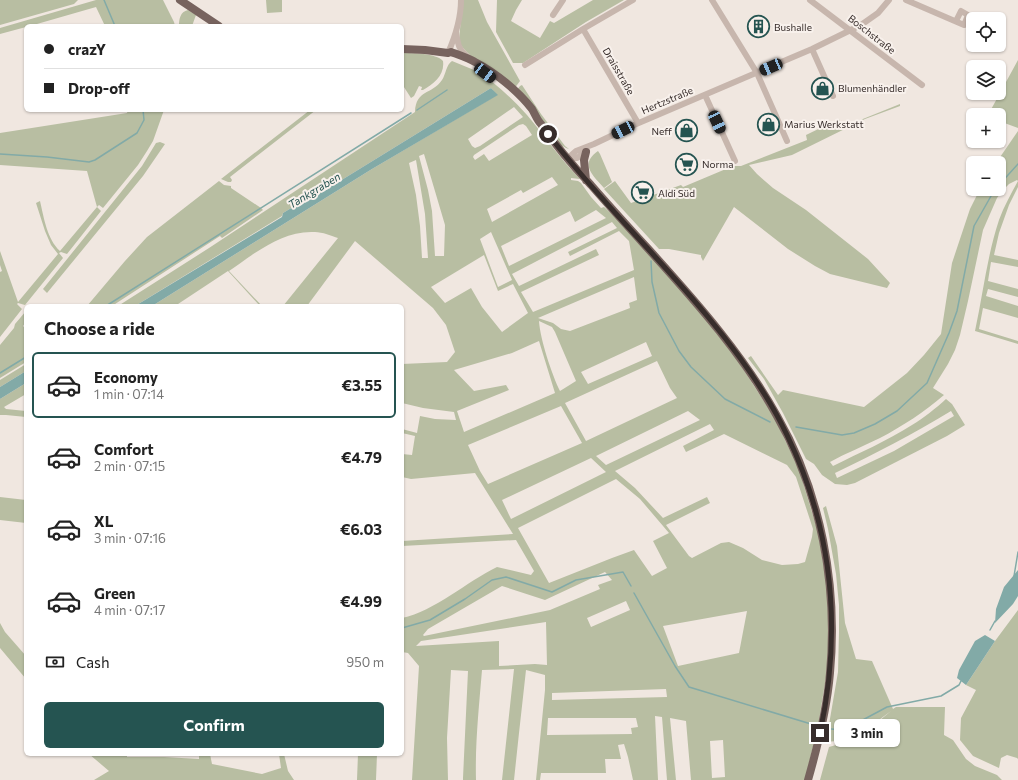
<!DOCTYPE html>
<meta charset="utf-8">
<style>
:root{--surface:#fff;--page:#f2f2f2;--text:#222;--muted:#767676;--line:#e0e0e0;--accent:#255451}
body{margin:0;font-family:Commissioner,sans-serif;background:var(--page);color:var(--text);height:100vh;display:flex;flex-direction:column;font-size:15px;white-space:nowrap}
*{box-sizing:border-box;margin:0}
p{font-size:13px;color:var(--muted)}
.icon{flex:none;width:22px;height:22px;fill:none;stroke:currentColor;stroke-width:2;stroke-linecap:round;stroke-linejoin:round}
.map{position:relative;flex:1;overflow:hidden}
.drawer{position:absolute;left:24px;top:304px;width:380px;height:452px;display:flex;flex-direction:column;background:var(--surface);border-radius:6px;box-shadow:0 1px 3px #0004}
.drawer>*{flex:none}
.banner{position:absolute;left:24px;top:24px;width:380px;height:88px;border-radius:6px;box-shadow:0 1px 3px #0004;display:grid;align-content:center;height:88px;padding:0 20px;background:var(--surface)}
.fabs{position:absolute;left:966px;top:12px;display:grid;gap:8px}
.fabs a{display:grid;place-items:center;width:40px;height:40px;border-radius:6px;background:var(--surface);box-shadow:0 1px 3px #0004;font-size:20px}
.end{position:absolute;width:18px;height:18px;margin:-9px;border:5px solid #372d2b;background:#fff;box-shadow:0 0 0 2px #fff}
.from{border-radius:50%}
.bubble{position:absolute;height:28px;border-radius:6px;background:var(--surface);box-shadow:0 1px 3px #0004;font-size:13px;font-weight:700;line-height:28px;text-align:center}
.car{position:absolute;width:12px;height:24px;margin:-12px -6px;border-radius:5px;box-shadow:0 0 3px 1px #0007;background:linear-gradient(#222 24%,#8ab4d8 0 40%,#222 0 76%,#8ab4d8 0 86%,#222 0)}
.banner b{display:flex;align-items:center;gap:14px;height:38px;font-size:15px}
.banner b+b{border-top:1px solid var(--line)}
.banner i{width:10px;height:10px;background:var(--text)}
ul{padding:0;list-style:none}
li{display:flex;align-items:center;gap:12px;height:66px;margin:0 8px 6px;padding:0 12px;border:2px solid transparent;border-radius:6px}
li div{flex:1}
li b{display:block;font-size:15px}
li em{font-style:normal;font-weight:700}
li.active{border-color:var(--accent)}
li>.icon{width:36px;height:36px;stroke-width:1.5}
h2{padding:0 20px;font-size:18px;line-height:48px}
.pay{display:flex;align-items:center;gap:10px;height:44px;padding:0 20px;font-size:15px}
.pay p{margin-inline-start:auto}
.button{display:flex;gap:8px;margin-top:auto;padding:8px 20px}
.button a{flex:1;height:46px;border-radius:6px;background:var(--accent);color:#fff;font-size:16px;font-weight:700;line-height:46px;text-align:center}
.map>svg:first-child{display:block}
.green{fill:#b8bea2;fill-rule:evenodd}
.water{fill:#82aaa7}
.lines{fill:none;stroke-linecap:round;stroke-linejoin:round}
.stream{stroke:#82aaa7;stroke-width:1.5}
.minor{stroke:#c7b6ad;stroke-width:6}
.major{stroke:#77635e;stroke-width:8}
.route{stroke:#372d2b;stroke-width:5}
.labels{text-anchor:middle;dominant-baseline:central;stroke-width:4;stroke-linejoin:round;paint-order:stroke}
.poi-label{font-size:10px;fill:#372d2b;stroke:#f8f1ec;text-anchor:start}
.street-label{font-size:10px;fill:#372d2b;stroke:#f8f1ec}
.water-label{font-size:11px;font-style:italic;fill:#255451;stroke:#f8f1ec}
</style>
<div class="map">
<svg width="1018" height="780" viewBox="0 0 1018 780">
<rect width="100%" height="100%" fill="#f0e7e0"/>
<path class="green" d="M0 0H78L74 4 0 25Z
M96 0H163L174 22 175 26H105L96 7 30 26H26V27L0 34V28Z
M266 0H282V12L267 13Z
M463 0H478L487 22 520 81 514 89C503 81 464 54 460 43 458 37 463 9 463 0Z
M497 0H522L516 10 511 21 540 38 550 21 554 23 593 0H624L586 22 523 63H513L496 32Z
M188 10 196 15 192 26H179C179 19 180 12 188 10Z
M402 53C412 53 436 53 443 61 445 75 434 84 423 90H421L422 87 419 86 414 96 411 98 402 84Z
M1018 60V128L999 121V115H988Z
M452 61 474 70 489 79 488 81 490 83 491 81C504 91 516 103 527 115 545 136 560 159 580 179L571 178V180L578 181 581 183 591 197 601 208 604 207 614 216 693 303 736 358 773 415 799 469 818 532 829 598V659L818 726 805 780H691L686 721 670 718 676 780H667L662 717 655 716 658 780H633L628 757 624 744 618 745 621 759H605L606 773H541L540 780H536L545 690V675L526 670 519 733 514 780H502L514 669 482 670C479 707 475 743 476 780H463V778L468 671 451 670 447 738 448 780H412L419 666 408 653 402 652V618C435 611 466 582 497 567L531 575 534 571 516 540 402 546V541L513 534 475 473 411 479 402 477V454L412 455 415 436 402 433V429L417 433 420 416 435 419 456 420 454 412 423 408 402 403V364L447 362 455 352 446 325 433 308 355 241 307 306H283L338 238C332 236 322 232 315 232 282 230 254 254 229 271L262 306H260L228 271 175 306H152L372 169 497 95 491 88 314 197 311 196 283 213 282 216 135 306H118L209 248 415 112C416 89 432 95 442 80 446 74 446 65 452 61ZM514 107 523 117 480 146 475 148 472 146 468 139ZM523 124 526 126 532 135 489 161 484 154 475 160 473 157 474 155 519 125ZM424 154 445 225 444 256H435L432 211 428 190 419 156ZM416 160 425 214 428 258H422L420 226 416 195 409 163ZM552 177 558 185 492 222 487 209 521 190 523 193ZM596 210 606 218 509 266 501 246 570 211 575 222ZM612 222 617 228 568 252 570 256 619 231 629 241 634 270 533 312 521 292 599 255 596 249 519 286 512 274ZM491 232 512 280 498 287 480 239ZM484 255 498 291 513 284 528 313 502 332 482 307 471 288 445 303 431 287ZM634 277 637 300 629 303 630 308 570 331 561 329 553 323 538 318ZM539 321 552 327 555 332 576 381 560 391C552 375 540 339 539 321ZM539 341 555 393 464 432 457 411 509 390 506 385 474 391 454 370 512 353ZM646 342 652 356 588 384 581 372ZM657 361 670 388 677 398 586 441 565 403ZM561 406 582 443 488 484 480 471 468 445ZM688 411 700 420 606 465 596 456ZM710 424 714 430 683 446 686 452 724 434 787 465 796 477 813 529 812 537 805 562 798 564 782 565 762 560 743 548 729 542 721 543 692 558 689 556 666 525 710 503 707 497 663 518 635 488 615 471ZM591 458 606 472 511 519 502 500ZM616 479 640 499 669 533 653 541 667 568 652 576 634 550 612 558 549 583 518 528ZM605 572 612 580 598 585 600 589 550 610 424 636 423 635 428 629 502 586 545 600ZM626 601 630 610 591 627 587 618ZM747 611 739 653 678 666 663 626ZM546 622 547 665 535 664 499 666V641L416 646 421 641ZM666 689 667 697 552 700V693ZM548 718H636L638 727 631 728 632 734 547 735ZM723 740 725 777 712 778 710 741Z
M522 85 541 114 565 146 569 149 566 148 561 145 532 107 516 91 520 86Z
M900 104V106L865 119 792 155 749 165 757 174 773 188 806 210 868 259 890 283 887 288 830 274 815 266 788 249 734 207 703 261 701 257V255L669 249H659L604 189 615 181 631 203 681 185 683 187 733 166H741L807 140 806 135 839 119 843 127Z
M128 110H164L153 141 147 151 138 165 103 208 99 205 97 207 101 211 67 254 61 252 59 253 63 258 25 305 18 303 17 304 22 309 0 337V272L2 271 0 265V251L18 302 58 254 51 245 45 231 36 203 40 201C44 218 47 239 60 251L97 207 87 171 0 165V133L127 113Z
M310 110H316L230 177 232 180 231 182H228L221 179Z
M1018 131V187L1009 205 999 233 994 255 1018 260V267L991 262 988 281 1018 289V297L988 289 986 296 1018 306V318L983 308 979 329 1018 341V344L975 331C983 294 987 256 999 220 1004 206 1011 194 1018 181L1017 180 1009 184 1003 190 997 198 983 230 968 301 960 335 955 350 948 364 933 388 944 395C924 412 903 426 880 438 864 446 846 453 830 462L833 466C859 453 887 441 912 425 924 418 936 408 946 399L952 404 965 425 947 436 855 483 847 485 835 484 822 475 814 464 806 459 783 413 764 379 748 358 751 356 778 395 783 390 864 407 907 373 924 355 941 334 952 263 970 209 980 189H999V163H996ZM951 411 954 416 894 451 837 478 835 473C875 454 913 434 951 411Z
M160 142 165 144 143 176 47 293 43 289 142 166 156 143Z
M598 151 600 154 612 182 604 188C593 176 579 164 598 151Z
M219 181 224 185 231 186V188L261 208 263 210 222 238 220 236 112 306H87L125 261 147 237Z
M26 311V322L23 326 26 329V362L0 378V345L14 328 15 324Z
M26 364V371L0 387V380Z
M26 383V394L4 407 6 409 26 411V417L6 415H0V399Z
M0 497 26 500V523L0 520Z
M826 506 837 546 845 623 856 659 872 661 893 709 896 707H945L944 735 953 740 966 759 975 766 997 775 1002 780H820L829 747 857 739 891 711 860 734 837 741 826 742 838 672 839 632V605L836 574 828 529 823 508Z
M1018 610V759L1017 758 1007 755 1001 758 999 768 973 756 960 740 961 718 976 690 966 685 995 641Z
M0 623 5 632 26 656V679L0 648Z
M89 754H115L117 755 118 754H127V757H164L199 759V754H210L212 764 262 774 281 768 279 754H284L288 771 294 780H94L109 771Z
M358 754H377L376 780H357Z"/>
<path class="water" d="M491 88 498 95 372 169 152 306H135L282 217 283 213 311 196 314 197Z
M26 371V383L0 399V387Z
M1018 570V596L1013 604 995 623 996 609 1004 587Z
M985 635 995 641 966 685 957 678 959 670 975 641Z"/>
<g class="lines">
<path class="stream" d="M104 0 115 26
M417 110 447 90
M0 154 47 157 89 162 95 160 137 133 144 120 143 110
M999 185 1018 164
M651 261 652 282 659 313 679 351 691 367 725 399 770 422
M106 306 411 113
M0 373 26 357
M796 427 842 435 854 433 875 424 897 411 927 383 949 333 957 311 974 226 995 189
M1014 576 1018 552
M634 593 675 666 689 687 811 724
M402 628 430 620 465 599 492 580 506 577 552 592 576 580 623 572 631 586
M990 630 995 621
M831 729 844 730 887 707 941 696 959 685 961 681"/>
<path class="minor" d="M712 0 757 73 787 141
M810 0 922 85
M906 0 964 25 968 15 961 11 956 21
M553 15 563 0
M583 29 638 123
M456 32C458 44 458 49 468 57
M812 49 833 96
M448 53C455 37 461 18 461 0
M525 65 583 29 633 0
M705 95 735 161
M567 159 576 151 594 144 634 125 812 49 861 25 878 13 889 0
M567 159 577 158 587 151"/>
<path class="major" d="M180 0 219 26
M402 49 425 50 448 53 451 52C459 55 468 58 475 62 496 73 518 91 532 109 535 114 537 120 541 124 556 146 573 166 591 185 611 208 632 231 652 253 698 304 744 356 777 416 821 493 838 585 830 673 827 709 818 745 808 780
M586 180 584 160 586 152"/>
</g>
<g class="lines">
<path class="route" d="M548 134C598 199 657 255 708 317 738 353 767 393 787 435 833 530 842 631 820 733"/>
</g>
<defs>
<symbol id="building-ring" viewBox="-11 -11 22 22"><circle r="9.5" fill="#f8f1ec" stroke="#255451" stroke-width="1.5"/><path d="M-4-6H4V6H1V3H-1V6H-4ZM-2.5-4.3h1.7v1.8h-1.7ZM.8-4.3h1.7v1.8H.8ZM-2.5-1h1.7V.8h-1.7ZM.8-1h1.7V.8H.8Z" fill="#255451"/></symbol>
<symbol id="shop-ring" viewBox="-11 -11 22 22"><circle r="9.5" fill="#f8f1ec" stroke="#255451" stroke-width="1.5"/><path d="M-5-2.5h2.3a2.7 3.5 0 0 1 5.4 0H5L5.5 6h-11ZM-1.5-2.5h3a1.5 2.3 0 0 0-3 0Z" fill="#255451"/></symbol>
<symbol id="supermarket-ring" viewBox="-11 -11 22 22"><circle r="9.5" fill="#f8f1ec" stroke="#255451" stroke-width="1.5"/><path d="M-6-5.5h2.5l.6 2H6L4.5 2H-2.5L-4.4-4H-6ZM-1.5 3.2a1.3 1.3 0 1 0 .1 0ZM3 3.2a1.3 1.3 0 1 0 .1 0Z" fill="#255451"/></symbol>
</defs>
<g fill-rule="evenodd">
<use href="#building-ring" x="746" y="14" width="25" height="25"/>
<use href="#shop-ring" x="810" y="76" width="25" height="25"/>
<use href="#shop-ring" x="756" y="112" width="25" height="25"/>
<use href="#shop-ring" x="674" y="118" width="25" height="25"/>
<use href="#supermarket-ring" x="674" y="152" width="25" height="25"/>
<use href="#supermarket-ring" x="630" y="180" width="25" height="25"/>
</g>
<g class="labels">
<g class="poi-label">
<text x="774" y="27">Bushalle</text>
<text x="838" y="88">Blumenhändler</text>
<text x="784" y="124">Marius Werkstatt</text>
<text x="672" y="131" text-anchor="end">Neff</text>
<text x="702" y="164">Norma</text>
<text x="658" y="193">Aldi Süd</text>
</g>
<g class="street-label">
<text transform="translate(872 34) rotate(38)">Boschstraße</text>
<text transform="translate(619 71) rotate(60)">Draisstraße</text>
<text transform="translate(667 100) rotate(-23)">Hertzstraße</text>
</g>
<g class="water-label">
<text transform="translate(314 190) rotate(-31)">Tankgraben</text>
</g>
</g>
</svg>
<div class="fabs">
<a><svg class="icon" aria-label="locate" viewBox="0 0 24 24"><circle cx="12" cy="12" r="6"/><path d="M12 2v4M12 18v4M2 12h4M18 12h4"/></svg></a>
<a><svg class="icon" aria-label="layers" viewBox="0 0 24 24"><path d="M12 4l9 5-9 5-9-5zM3 14l9 5 9-5"/></svg></a>
<a>+</a>
<a>−</a>
</div>
<i class="end from" style="left:548px;top:134px"></i>
<i class="end" style="left:820px;top:733px"></i>
<div class="bubble" style="left:834px;top:719px;width:66px">3 min</div>
<i class="car" style="left:771px;top:67px;rotate:247deg"></i>
<i class="car" style="left:485px;top:73px;rotate:127deg"></i>
<i class="car" style="left:717px;top:122px;rotate:155deg"></i>
<i class="car" style="left:623px;top:130px;rotate:244deg"></i>
<div class="banner">
<b><i class="from"></i>crazY</b>
<b><i></i>Drop-off</b>
</div>
<section class="drawer">
<h2>Choose a ride</h2>
<ul>
<li class="active"><svg class="icon" aria-label="car" viewBox="0 0 24 24"><path d="M5 17H2v-5l4-1 3-4h7l3 4 3 1v5h-3M9 17h6M6 11h13"/><circle cx="7" cy="17" r="2"/><circle cx="17" cy="17" r="2"/></svg><div><b>Economy</b><p>1 min · 07:14</p></div><em>€3.55</em></li>
<li><svg class="icon" aria-label="car" viewBox="0 0 24 24"><path d="M5 17H2v-5l4-1 3-4h7l3 4 3 1v5h-3M9 17h6M6 11h13"/><circle cx="7" cy="17" r="2"/><circle cx="17" cy="17" r="2"/></svg><div><b>Comfort</b><p>2 min · 07:15</p></div><em>€4.79</em></li>
<li><svg class="icon" aria-label="car" viewBox="0 0 24 24"><path d="M5 17H2v-5l4-1 3-4h7l3 4 3 1v5h-3M9 17h6M6 11h13"/><circle cx="7" cy="17" r="2"/><circle cx="17" cy="17" r="2"/></svg><div><b>XL</b><p>3 min · 07:16</p></div><em>€6.03</em></li>
<li><svg class="icon" aria-label="car" viewBox="0 0 24 24"><path d="M5 17H2v-5l4-1 3-4h7l3 4 3 1v5h-3M9 17h6M6 11h13"/><circle cx="7" cy="17" r="2"/><circle cx="17" cy="17" r="2"/></svg><div><b>Green</b><p>4 min · 07:17</p></div><em>€4.99</em></li>
</ul>
<div class="pay"><svg class="icon" aria-label="cash" viewBox="0 0 24 24"><path d="M3 7h18v10H3z"/><circle cx="12" cy="12" r="2"/></svg>Cash<p>950 m</p></div>
<div class="button"><a>Confirm</a></div>
</section>
</div>
